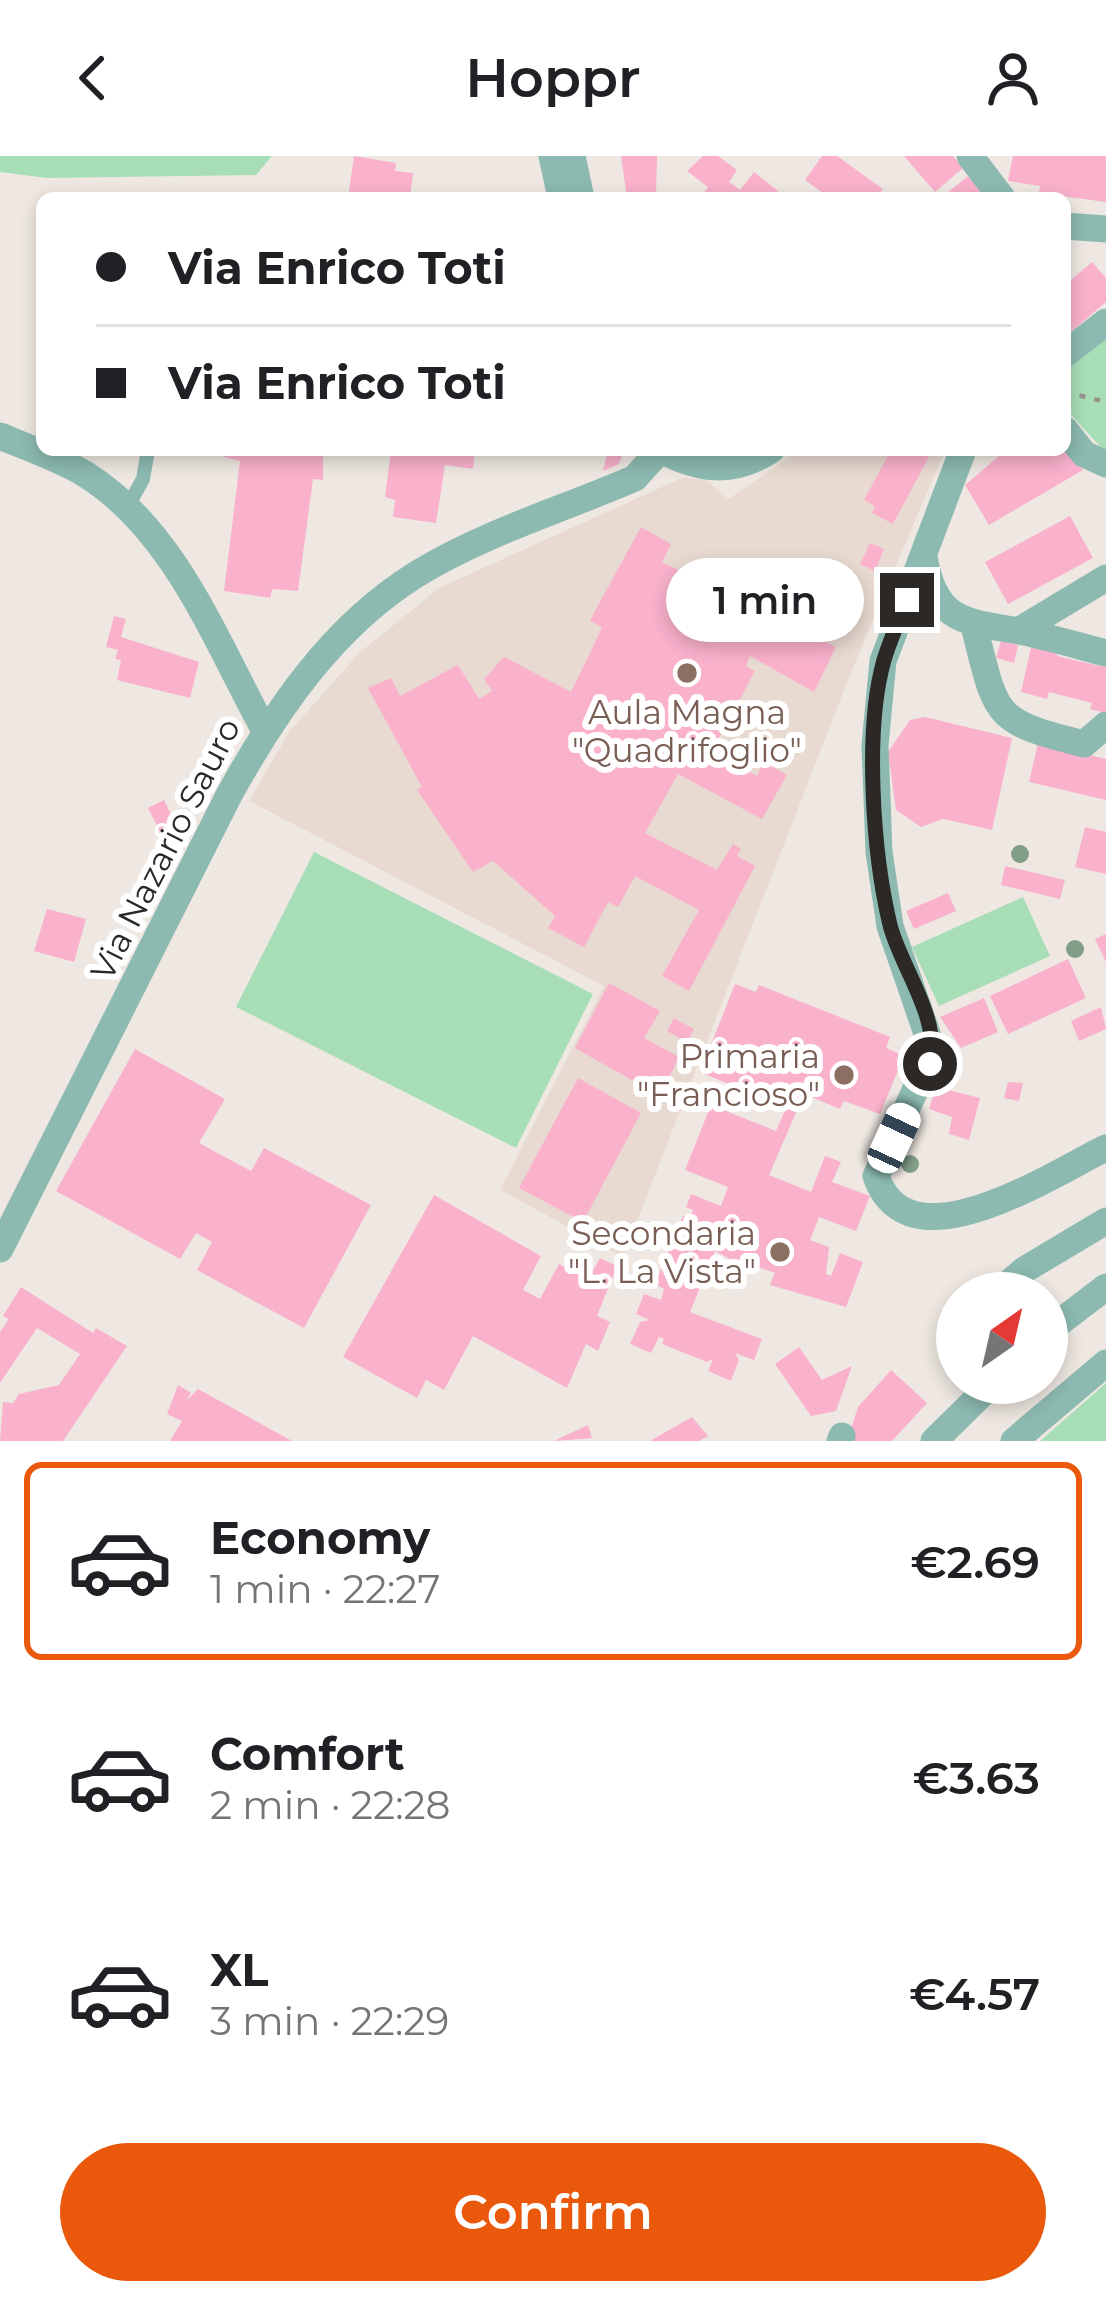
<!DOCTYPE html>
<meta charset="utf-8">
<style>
:root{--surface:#fff;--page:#f2f2f2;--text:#202124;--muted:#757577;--line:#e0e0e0;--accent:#ea580c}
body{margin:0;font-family:Montserrat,sans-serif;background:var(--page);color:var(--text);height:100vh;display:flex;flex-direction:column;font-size:45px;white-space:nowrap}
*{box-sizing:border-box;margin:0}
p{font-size:39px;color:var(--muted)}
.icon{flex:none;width:66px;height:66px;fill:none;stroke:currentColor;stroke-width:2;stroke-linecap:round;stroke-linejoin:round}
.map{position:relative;height:1285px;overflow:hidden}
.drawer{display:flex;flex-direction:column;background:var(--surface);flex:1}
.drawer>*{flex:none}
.banner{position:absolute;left:36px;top:36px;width:1035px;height:264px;border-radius:18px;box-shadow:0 6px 18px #0003;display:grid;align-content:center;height:264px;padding:0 60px;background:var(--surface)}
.needle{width:78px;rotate:34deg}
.buttons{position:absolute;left:936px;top:1116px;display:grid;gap:24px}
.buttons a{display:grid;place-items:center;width:132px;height:132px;border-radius:50%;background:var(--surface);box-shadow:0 6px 18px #0003;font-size:60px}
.end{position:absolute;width:54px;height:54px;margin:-27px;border:15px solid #2b2826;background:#fff;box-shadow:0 0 0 6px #fff}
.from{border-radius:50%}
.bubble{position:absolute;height:84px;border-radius:42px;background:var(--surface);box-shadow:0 6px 18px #0003;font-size:39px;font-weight:600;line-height:84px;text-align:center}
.car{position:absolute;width:36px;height:72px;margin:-36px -18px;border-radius:15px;box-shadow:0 0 9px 3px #0007;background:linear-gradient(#fff 24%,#345 0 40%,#fff 0 76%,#345 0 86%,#fff 0)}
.banner b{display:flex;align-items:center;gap:42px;height:114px;font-size:45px}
.banner b+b{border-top:3px solid var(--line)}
.banner i{width:30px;height:30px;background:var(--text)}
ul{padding:21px 0 0;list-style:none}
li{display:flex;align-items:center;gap:36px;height:198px;margin:0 24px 18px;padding:0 36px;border:6px solid transparent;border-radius:18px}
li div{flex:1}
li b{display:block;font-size:45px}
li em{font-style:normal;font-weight:600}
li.current{border-color:var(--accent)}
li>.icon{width:108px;height:108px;stroke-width:1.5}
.button{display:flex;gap:24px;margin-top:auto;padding:24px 60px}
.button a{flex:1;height:138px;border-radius:72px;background:var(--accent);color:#fff;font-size:48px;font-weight:600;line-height:138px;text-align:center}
header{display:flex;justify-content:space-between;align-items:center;height:156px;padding:0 60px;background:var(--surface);font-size:54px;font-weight:600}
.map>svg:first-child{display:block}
.built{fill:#e8dad1}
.green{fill:#a7deb7}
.building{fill:#f9b1cc}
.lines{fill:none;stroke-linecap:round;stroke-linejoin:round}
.path{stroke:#98938f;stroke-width:4.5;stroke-dasharray:6 9;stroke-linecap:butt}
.lane{stroke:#8cbab0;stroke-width:14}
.street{stroke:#8cbab0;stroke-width:27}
.tree{fill:#819e87}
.route{stroke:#2b2826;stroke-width:15}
.education-dot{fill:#8d6e63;stroke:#fff;stroke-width:4.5}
.labels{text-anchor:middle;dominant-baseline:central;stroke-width:12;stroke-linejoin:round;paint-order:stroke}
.education-label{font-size:33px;fill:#785e54;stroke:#fff;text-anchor:end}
.street-label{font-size:33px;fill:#2b2826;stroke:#fff}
</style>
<header><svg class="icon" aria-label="back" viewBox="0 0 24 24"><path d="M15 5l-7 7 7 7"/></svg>Hoppr<svg class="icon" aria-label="person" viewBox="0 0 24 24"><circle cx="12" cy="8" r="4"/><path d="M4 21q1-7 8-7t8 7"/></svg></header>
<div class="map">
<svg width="1106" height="1285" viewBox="0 0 1106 1285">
<rect width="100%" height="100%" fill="#efe8e2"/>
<path class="built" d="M800 294H945L852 514 623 1101 500 1034 604 830 249 645 289 576 359 497 439 432 684 321 708 325 727 344Z"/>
<path class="green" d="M0 0H272L256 19 47 22 0 16Z
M1106 181V297L1065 252V213Z
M314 696 593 838 516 992 236 851Z
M1023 741 1050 800 939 850 912 791Z
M1106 1227V1285H1040Z"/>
<path class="building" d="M354 0 396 7 395 15 413 17 410 42H348Z
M621 0H657L656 38 627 42Z
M703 0H718L737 14 729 26 740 34 754 16 778 35 773 42H700L708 31 687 15Z
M822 0H837L883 33 877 42H830L805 24Z
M904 0H953L963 12 935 36Z
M1013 0H1106V46L1039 37 1040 30 1008 25Z
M968 20 980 34 979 42H941Z
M1092 106 1106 122V146L1065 181V129Z
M1065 289 1083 314 989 369 965 329 1006 294H1065Z
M226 294H323V324L313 323 298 435 272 433 270 442 224 435 240 305 224 301Z
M391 294H475L473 313 445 309 436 367 393 361 395 344 385 341Z
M608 294H624L619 308 603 315Z
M891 294 931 297 893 368 872 357 875 350 864 344Z
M1070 360 1093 402 1008 448 985 406Z
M641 371 671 388 662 406 836 491 814 536 750 500 746 510 755 515 711 596 757 620 763 606 787 619 762 663 678 618 645 677 717 714 733 688 741 693 737 700 755 710 689 835 662 820 699 754 635 720 618 751 608 746 584 791 548 772 555 760 493 705 473 716 417 634 422 631 368 532 391 522 400 540 458 509 479 543 492 535 484 523 504 501 571 536 602 472 590 464Z
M870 387 884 393 875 415 860 408Z
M114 460 126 463 121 481 199 506 190 542 117 524 121 504 115 503 118 494 106 491Z
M1001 485 1018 489 1014 507 996 502Z
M1032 487 1058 493 1057 500 1100 510 1106 505V557L1090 553 1092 547 1049 536 1047 543 1021 536Z
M925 561 1012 582 992 674 943 663 921 671 896 654 888 596 910 564Z
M1038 587 1106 603V644L1029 626Z
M164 644 176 669 160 676 148 652Z
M1085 671 1106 676V718L1075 711Z
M1005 710 1065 724 1060 743 1001 729Z
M948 737 956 755 914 773 906 755Z
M47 753 86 763 74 806 34 795Z
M1106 778V806L1095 783Z
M1068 803 1086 842 1008 878 990 840Z
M609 827 660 855 644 882 679 901 660 940 575 892Z
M735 828 756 836 759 829 890 881 886 892 904 900 880 958 844 945 840 953 804 938 769 1019 811 1036 825 1000 841 1006 832 1026 870 1040 856 1075 819 1061 810 1084 829 1091 826 1118 831 1120 840 1097 863 1106 846 1151 770 1129 775 1117 752 1109 751 1114 715 1095 690 1156 762 1183 754 1204 735 1197 739 1204 731 1225 708 1215 713 1203 707 1206 662 1188 664 1183 659 1181 651 1197 630 1188 640 1166 650 1164 636 1158 644 1138 661 1144 664 1133 655 1128 683 1060 690 1062 693 1054 686 1051 691 1038 721 1050 728 1031 685 1014 711 949 776 975 786 952 700 916Z
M984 842 998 876 961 892 940 861Z
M1101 851 1106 873 1079 885 1071 865Z
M674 862 694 873 687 886 667 875Z
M135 893 225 943 199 987 251 1015 264 992 371 1049 304 1172 197 1114 212 1086 196 1077 180 1103 56 1035Z
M578 922 641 957 583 1066 519 1032Z
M1008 926 1023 927 1019 945 1004 942Z
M936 931 980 942 969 984 949 978 952 961 929 953Z
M434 1039 541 1100 523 1134 540 1143 559 1108 588 1123 600 1102 617 1110 597 1160 610 1166 598 1195 586 1188 567 1232 473 1180 444 1234 426 1224 417 1242 343 1201Z
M21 1131 93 1177 96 1172 127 1190 63 1285H0L3 1246 13 1247 19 1238 59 1229 80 1198 37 1172 0 1227V1176L9 1163 3 1160Z
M799 1191 822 1224 852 1210 836 1255 811 1260 775 1208Z
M891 1214 927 1247 892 1285H847L858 1251Z
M178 1229 191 1237 186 1245 198 1233 292 1285H170L182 1265 167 1258Z
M692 1261 708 1280 699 1285H650Z
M588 1269 592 1282 554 1285Z"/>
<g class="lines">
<path class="path" d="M1065 236 1106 246"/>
<path class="lane" d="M128 350 143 323 148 294"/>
<path class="street" d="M552 0 561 42
M572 0 581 42
M970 0 1002 42
M1065 70 1106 73
M1065 198 1106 166
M1065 274 1084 298 1106 308
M0 280C28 292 59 302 85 318 175 374 216 486 265 575
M661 294C699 314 733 319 771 294
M963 294 883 505 875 589 879 696 890 770 933 895 876 1020C908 1114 1050 1019 1106 992
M924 401C936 469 967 465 1024 476 1052 482 1079 490 1106 497
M974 470C997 560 991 565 1084 588L1106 569
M1018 475 1106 422
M0 1093 229 639C276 554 333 470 417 418 483 377 564 353 635 322L660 294
M998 1137 1024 1114 1106 1065
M1047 1176 1106 1131
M955 1184 957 1182
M840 1285 842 1280
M934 1285 993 1227
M1014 1285 1106 1207"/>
</g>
<g class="tree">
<circle cx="1020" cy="698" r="9"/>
<circle cx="1075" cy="793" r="9"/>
<circle cx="910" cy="1008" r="9"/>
</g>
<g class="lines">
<path class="route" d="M907 444C899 464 890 484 884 504 864 574 873 698 890 769 901 812 941 862 930 908"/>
</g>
<g class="education-dot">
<circle cx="687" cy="517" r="12"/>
<circle cx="844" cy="919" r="12"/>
<circle cx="780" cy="1096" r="12"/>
</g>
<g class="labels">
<g class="education-label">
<text x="687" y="556" text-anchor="middle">Aula Magna<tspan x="687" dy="38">"Quadrifoglio"</tspan></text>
<text x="820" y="900">Primaria<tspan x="820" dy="38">"Francioso"</tspan></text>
<text x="756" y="1077">Secondaria<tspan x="756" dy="38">"L. La Vista"</tspan></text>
</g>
<g class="street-label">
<text transform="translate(165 693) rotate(-63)">Via Nazario Sauro</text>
</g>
</g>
</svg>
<div class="buttons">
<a><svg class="needle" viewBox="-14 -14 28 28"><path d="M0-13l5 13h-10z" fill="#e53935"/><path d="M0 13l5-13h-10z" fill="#757577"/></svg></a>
</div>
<i class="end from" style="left:930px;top:908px"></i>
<i class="end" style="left:907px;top:444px"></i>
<div class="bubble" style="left:666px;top:402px;width:198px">1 min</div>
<i class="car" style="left:894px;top:982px;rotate:25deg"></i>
<div class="banner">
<b><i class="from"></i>Via Enrico Toti</b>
<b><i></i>Via Enrico Toti</b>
</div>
</div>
<section class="drawer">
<ul>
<li class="current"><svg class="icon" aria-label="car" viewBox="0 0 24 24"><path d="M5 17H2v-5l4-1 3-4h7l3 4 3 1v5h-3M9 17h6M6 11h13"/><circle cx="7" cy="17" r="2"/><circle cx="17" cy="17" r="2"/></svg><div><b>Economy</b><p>1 min · 22:27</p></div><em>€2.69</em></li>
<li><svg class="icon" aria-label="car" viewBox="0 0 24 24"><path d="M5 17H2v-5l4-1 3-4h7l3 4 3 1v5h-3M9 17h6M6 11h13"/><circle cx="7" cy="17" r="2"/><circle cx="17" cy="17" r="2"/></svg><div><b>Comfort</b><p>2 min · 22:28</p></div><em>€3.63</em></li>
<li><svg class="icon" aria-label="car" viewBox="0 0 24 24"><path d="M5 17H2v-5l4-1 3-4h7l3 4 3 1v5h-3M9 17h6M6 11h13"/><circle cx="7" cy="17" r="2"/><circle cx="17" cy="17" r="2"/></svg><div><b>XL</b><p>3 min · 22:29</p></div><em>€4.57</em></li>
</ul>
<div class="button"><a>Confirm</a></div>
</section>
